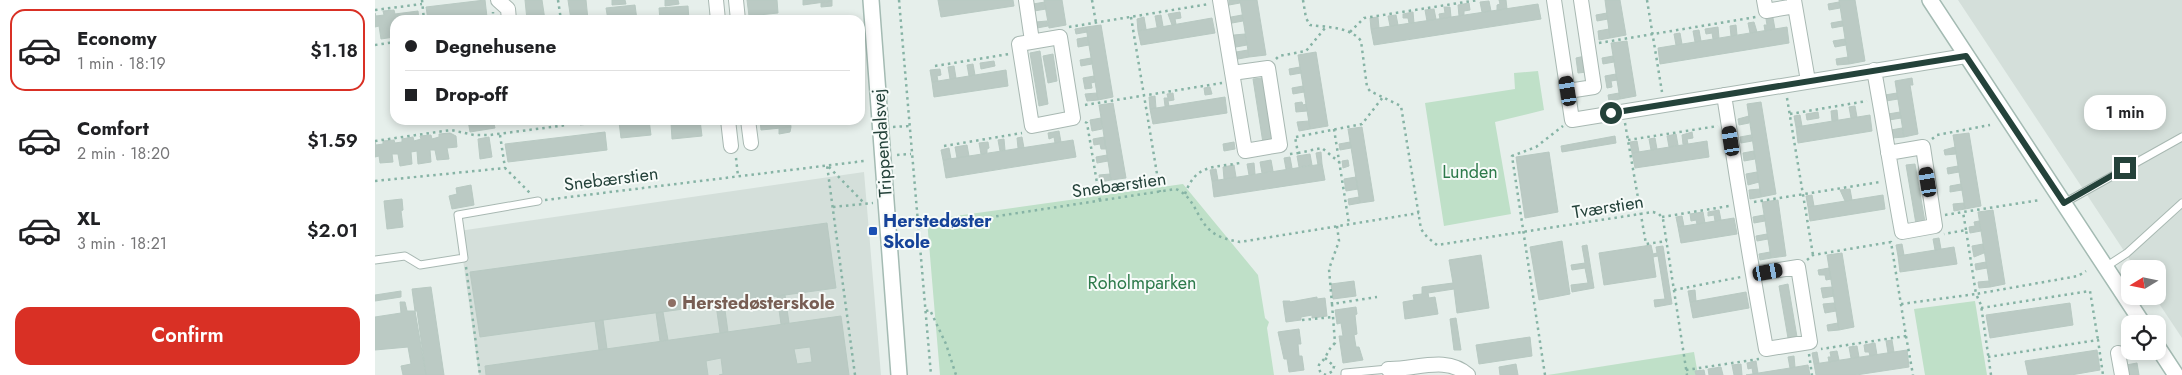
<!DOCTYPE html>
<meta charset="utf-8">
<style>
:root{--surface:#fff;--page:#f6f6f6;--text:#202124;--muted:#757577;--line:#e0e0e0;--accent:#d93025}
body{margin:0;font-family:Jost,sans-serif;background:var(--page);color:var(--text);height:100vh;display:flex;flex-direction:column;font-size:19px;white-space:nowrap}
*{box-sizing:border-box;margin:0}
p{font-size:16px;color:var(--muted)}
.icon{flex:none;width:28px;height:28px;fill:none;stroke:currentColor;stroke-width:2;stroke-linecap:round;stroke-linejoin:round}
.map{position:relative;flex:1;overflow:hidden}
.details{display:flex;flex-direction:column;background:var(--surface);width:375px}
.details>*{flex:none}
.hud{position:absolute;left:15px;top:15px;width:475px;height:110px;border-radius:15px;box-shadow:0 2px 8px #0003;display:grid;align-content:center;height:110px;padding:0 15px;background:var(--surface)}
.needle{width:32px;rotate:260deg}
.tools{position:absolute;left:1746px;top:260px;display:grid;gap:10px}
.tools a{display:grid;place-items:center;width:45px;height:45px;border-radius:10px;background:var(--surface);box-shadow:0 2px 8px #0003;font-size:25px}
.end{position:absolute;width:22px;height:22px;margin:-11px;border:6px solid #24423a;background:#fff;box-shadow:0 0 0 2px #fff}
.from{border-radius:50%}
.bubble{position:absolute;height:35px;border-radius:15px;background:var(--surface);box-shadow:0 2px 8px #0003;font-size:16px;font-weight:600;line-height:35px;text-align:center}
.car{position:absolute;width:15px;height:30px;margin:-15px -8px;border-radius:6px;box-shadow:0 0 4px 1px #0007;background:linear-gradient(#222 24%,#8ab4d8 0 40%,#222 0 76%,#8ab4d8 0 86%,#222 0)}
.hud b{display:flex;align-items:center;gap:18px;height:48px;font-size:19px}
.hud b+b{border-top:1px solid var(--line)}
.hud i{width:12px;height:12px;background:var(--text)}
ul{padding:9px 0 0;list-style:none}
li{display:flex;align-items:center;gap:15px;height:82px;margin:0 10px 8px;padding:0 5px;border:2px solid transparent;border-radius:15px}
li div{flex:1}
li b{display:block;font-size:19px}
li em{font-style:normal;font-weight:600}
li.on{border-color:var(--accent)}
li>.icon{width:45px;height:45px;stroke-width:1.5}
.button{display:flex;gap:10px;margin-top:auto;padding:10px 15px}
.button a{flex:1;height:58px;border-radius:15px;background:var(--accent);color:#fff;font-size:20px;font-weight:600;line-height:58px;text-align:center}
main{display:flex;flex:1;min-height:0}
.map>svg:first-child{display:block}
.built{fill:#d4dfda}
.green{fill:#bfe0c8}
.building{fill:#bbcac4;stroke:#b8c9c2;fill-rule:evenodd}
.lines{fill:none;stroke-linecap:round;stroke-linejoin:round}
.lane-casing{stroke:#a8b8b2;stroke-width:9}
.street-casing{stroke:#a8b8b2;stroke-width:16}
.secondary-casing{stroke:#a4bbb3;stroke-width:18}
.path{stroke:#86b3a5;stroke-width:2.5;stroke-dasharray:2.5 4;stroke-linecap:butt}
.lane{stroke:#fff;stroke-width:7}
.street{stroke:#fff;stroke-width:14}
.secondary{stroke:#fff;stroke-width:15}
.route{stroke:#24423a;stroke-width:6}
.transit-dot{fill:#1a4fb4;stroke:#f7fbf9;stroke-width:2}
.education-dot{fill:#8d6e63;stroke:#f7fbf9;stroke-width:2}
.labels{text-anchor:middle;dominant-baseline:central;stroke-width:4;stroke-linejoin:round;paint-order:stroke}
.street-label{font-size:18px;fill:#24423a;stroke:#f7fbf9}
.park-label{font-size:18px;fill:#2d7a4b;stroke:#f7fbf9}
.transit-label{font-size:18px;font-weight:bold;fill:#164399;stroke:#f7fbf9;text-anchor:start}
.education-label{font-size:18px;font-weight:bold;fill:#785e54;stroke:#f7fbf9;text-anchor:start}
</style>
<main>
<section class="details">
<ul>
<li class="on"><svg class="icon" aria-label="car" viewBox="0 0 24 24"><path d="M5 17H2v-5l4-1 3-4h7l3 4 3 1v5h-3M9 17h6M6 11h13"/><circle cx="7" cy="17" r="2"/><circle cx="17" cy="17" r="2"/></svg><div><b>Economy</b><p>1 min · 18:19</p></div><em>$1.18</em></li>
<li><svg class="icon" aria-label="car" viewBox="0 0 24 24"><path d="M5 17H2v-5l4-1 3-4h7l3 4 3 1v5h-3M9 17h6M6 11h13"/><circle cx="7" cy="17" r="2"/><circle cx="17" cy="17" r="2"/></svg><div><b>Comfort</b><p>2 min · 18:20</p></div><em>$1.59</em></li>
<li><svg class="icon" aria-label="car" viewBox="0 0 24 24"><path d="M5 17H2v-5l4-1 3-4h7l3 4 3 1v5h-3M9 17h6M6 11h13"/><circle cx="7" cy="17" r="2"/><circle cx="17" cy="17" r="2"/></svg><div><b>XL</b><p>3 min · 18:21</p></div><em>$2.01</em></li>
</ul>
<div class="button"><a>Confirm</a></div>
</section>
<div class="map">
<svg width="1807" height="375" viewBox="0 0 1807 375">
<rect width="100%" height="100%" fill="#e6efeb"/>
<path class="built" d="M1583 0H1807V338L1779 296H1782V269H1761Z
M489 172 506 375H104L84 231Z"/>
<path class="green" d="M1163 71 1169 110 1120 122 1136 214 1069 226 1050 103 1140 89 1139 73Z
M808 184 883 275 890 318 894 322 892 328 899 375H565L552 220Z
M1600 301 1612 375H1550L1539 309Z
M1319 352 1323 375H1172L1179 374Z"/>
<path class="building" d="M110 0 112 17 89 20H53L51 7Z
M150 0H167L170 20H152Z
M193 0H211L213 20H196Z
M237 0H250L251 4 237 5Z
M290 0H303L304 4 290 6Z
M372 0H402L403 13 374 16Z
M428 0H457V1L428 5Z
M563 0H638L639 6 566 17Z
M669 0H687L691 25 674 28Z
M854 0H865V3L854 5Z
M865 0H882L891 55 874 57Z
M1124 0H1131L1132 9 1122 10V5L1125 4Z
M1245 0 1251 35 1235 38 1230 0Z
M1464 0H1480L1490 61 1474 64Z
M457 1V6L446 7V3Z
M1114 1 1116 11 1107 12 1105 2Z
M670 2 671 9 659 11 658 4Z
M1464 2 1465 8 1454 10 1453 4Z
M1094 3 1095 10 1089 11V15L1084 16 1083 5Z
M1163 4 1166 19 999 45 996 29Z
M260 5 262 20H233L231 8Z
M313 6 314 20H285L284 8Z
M1069 7H1075L1076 17 1065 19 1064 14 1070 13Z
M1059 9 1061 19 1052 21 1050 10Z
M19 10 20 14 43 11 44 20H20V24L17 25 19 37 6 39 4 26 0 27V13L1 16 9 15 8 11Z
M805 12 806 18 800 19 801 24 797 25 793 14Z
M1038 12 1039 23H1034L1033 18H1028V14Z
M1232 13 1233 19 1222 21 1221 15Z
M786 15 788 26 782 27 780 16Z
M867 15 868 21 857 23 856 17Z
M1021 15 1023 25 1015 26 1013 16Z
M769 17 771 29 763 31 762 19Z
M1003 17 1004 28 996 29 995 18Z
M837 18 840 33 766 45 763 31Z
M1398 18 1400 29 1390 31 1389 25H1392L1391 19Z
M672 21 673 26 662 28 661 22Z
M1467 21 1468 26 1457 28 1456 23Z
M1379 22 1382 32 1375 33 1373 23Z
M726 25 738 97 723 100 711 27Z
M1361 25 1362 35 1356 36 1355 26Z
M711 27 712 32 701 34 700 29Z
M1343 27 1344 38 1338 39 1337 33 1331 34 1330 29Z
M1412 27 1414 43 1285 64 1283 48Z
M1234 29 1235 38 1224 40 1223 31Z
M1324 30 1326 41 1320 42 1318 31Z
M1305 33 1307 44 1301 45 1299 34Z
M870 34 872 45 861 47 859 35Z
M713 37 714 45 703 47 702 39Z
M1470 39 1471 45 1460 47 1458 41Z
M1252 41 1261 96 1245 99 1236 43Z
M873 50 874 57 863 59 861 52Z
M665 51 673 104 664 106 655 53Z
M941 52 953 126 935 129 923 55Z
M678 54 682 81 673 83 668 56Z
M1210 56 1212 72 1203 73 1201 58Z
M1238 56 1239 62 1228 64 1227 58Z
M1473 57 1474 64 1462 65 1461 59Z
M716 58 717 64 706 66 705 60Z
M619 61 620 66 606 69 605 63Z
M598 64 600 75 594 76 592 65Z
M579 66 581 78 575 79 573 67Z
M925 67 926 73 915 75 914 69Z
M565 69 566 75 562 76 563 81 557 82 555 70Z
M631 70 633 86 559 97 557 82Z
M1241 74 1242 80 1236 81 1237 87 1232 88 1230 76Z
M719 76 720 82 716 83 717 88 710 89 708 78Z
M887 78 897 142 888 143 878 79Z
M1537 78 1538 85H1535L1543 134 1529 137 1520 81Z
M928 86 929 92 918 94 917 88Z
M835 87 837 94 830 95 829 88Z
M722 93 723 100 712 101 710 94Z
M798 93 799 100 793 101 794 106H790L789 98H793L792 94Z
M1244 93 1245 99 1234 101 1233 95Z
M1522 93 1523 99 1511 101 1510 95Z
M780 96 781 108 775 109 774 97Z
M850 97 852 113 778 124 775 109Z
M927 102 928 105 931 104 932 111 921 112 920 103Z
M1386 102 1401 194 1386 197 1372 104Z
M738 103 751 178 736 180 724 105Z
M1480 106 1482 117 1476 118 1474 107Z
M1462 110 1463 120 1457 121 1456 111Z
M1443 112 1444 118 1432 120 1431 114Z
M1525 112 1526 118 1514 120 1513 114Z
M1425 115 1427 126 1421 127 1419 116Z
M1495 115 1497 131 1423 143 1421 127Z
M1374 116V123L1364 125 1363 119Z
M726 118 727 129 717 131 715 120Z
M93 120H118L120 128 95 132Z
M204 120H222L223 123 205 125Z
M274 120 276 135 246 138 244 122Z
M325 120 327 136 297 139 296 123Z
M385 120H415L416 127 386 130Z
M934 121 935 129 924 131 922 122Z
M416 127 415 132 404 134V128Z
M987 127 999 201 985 203 973 129Z
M1527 128 1529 137 1517 138 1516 130Z
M684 131 686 142 680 143 679 137 674 139 673 133Z
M230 132 232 150 133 162 130 144Z
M1317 132 1318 138 1312 139 1313 144H1308L1307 135Z
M75 133 81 136 82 147 72 148 74 159 62 160 60 150H55L56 162 43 164 42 151 36 152 37 164 25 166 23 154H17L18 162 5 163 4 156 0 157V142L1 145 8 144V141L19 140 20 143 27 142V139L38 137 39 141 46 139 45 136 56 135 57 139 64 137V134Z
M1594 133 1606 206 1590 209 1578 135Z
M1301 134 1303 145 1294 147 1292 136Z
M1376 135 1377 141 1366 143 1365 137Z
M1240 136 1241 143 1187 152 1186 146Z
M114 137 117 157 105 159 103 139Z
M647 137 649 148H643L642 138Z
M729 137 731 149H726L725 144 719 145 718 139Z
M1280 138 1282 149 1276 150 1274 139Z
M629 139 630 150 625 151 623 140Z
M698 140 701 157 571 178 568 160Z
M1262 141 1264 152 1257 153 1255 142Z
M1332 141 1334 157 1260 168 1257 153Z
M613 142 614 148 612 149V153L606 154 604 143Z
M859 142 860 149 849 151 848 144Z
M975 142 976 148 965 150 964 144Z
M592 145 594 156 582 158 580 147Z
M1580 147 1581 154 1570 155 1569 150Z
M574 148 576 159 568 160 566 150Z
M1379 151 1380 159 1369 161 1368 153Z
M946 152 947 164 943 165 941 153Z
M1174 152 1183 212 1150 218 1141 157Z
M935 154 937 165 924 167 922 156Z
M732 155 733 161 722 163 721 157Z
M915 157 917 168 911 169 909 158Z
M896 160 898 171 887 173 885 162Z
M973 160 974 166 968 168 967 161Z
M879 163 880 174 874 175 872 164Z
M947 164 950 180 839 197 837 181Z
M1540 164 1550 222 1541 224 1531 165Z
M859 165 861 177 849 179 848 167Z
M1583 166 1584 172 1573 174 1572 168Z
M841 169 843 180 837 181 835 170Z
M1382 172 1384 182 1373 185 1371 174Z
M735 174 736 180 725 182 724 175Z
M981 177 983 189 971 191 969 179Z
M1586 184 1587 190 1575 192V186Z
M96 185 99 205 77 209 74 196 82 194 81 188Z
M1385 189 1386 197 1375 199 1374 190Z
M1475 189 1477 200 1470 201 1465 190Z
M1437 195 1439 206 1433 207 1431 196Z
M1508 195 1510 209 1435 221 1433 207Z
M984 197 985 203 974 205 973 199Z
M27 199 28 210 26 211 28 227 12 229 9 201Z
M1403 200 1411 256 1396 258 1387 202Z
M1589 203 1590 209 1579 211 1578 204Z
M1344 210 1346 220 1340 221 1339 215 1333 216V212Z
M1618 210 1630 284 1615 287 1603 212Z
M1328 212 1330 223 1322 224 1321 220 1316 221 1315 214Z
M1389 215 1390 221 1379 223 1378 217Z
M1307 216 1309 226 1303 227 1301 217Z
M1359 218 1362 234 1306 243 1303 227Z
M1604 221 1606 231 1595 233 1594 227 1600 226 1599 222Z
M452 223 461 288 105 337 95 272Z
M1392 234 1393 239 1382 241 1381 236Z
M1564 238 1566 249 1560 250 1558 239Z
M1187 241 1195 294 1164 300 1155 247Z
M1527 244 1529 255 1523 256 1521 245Z
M1608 244 1609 253 1599 257 1597 246Z
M1212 245 1219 288 1197 292 1196 285 1213 283 1210 268 1197 270 1196 265 1210 263 1207 246Z
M1276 245 1278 254 1282 253 1281 247 1288 246 1297 304 1280 307 1279 300 1290 299 1283 256 1278 257 1281 277 1229 285 1224 253Z
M1579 247 1582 264 1525 272 1523 256Z
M1395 252 1396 258 1385 260 1384 254Z
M1467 253 1479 327 1464 330 1452 255Z
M1106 255 1114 308 1082 313 1079 289 1053 293 1054 298 1060 297 1063 314 1030 319 1028 302 1039 300 1038 295 1047 294V287L1078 283 1074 260Z
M1611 262 1612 268 1601 270 1600 264Z
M1454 268 1456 279 1451 280 1450 275H1444L1443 270Z
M979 281 981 296 958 299 956 284Z
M1614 281 1615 287 1604 288 1603 282Z
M1413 284 1422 337 1413 338 1404 286Z
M56 287 69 375H51L40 311 37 289Z
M1457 287 1459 296 1448 298 1446 288Z
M1320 290 1321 301 1315 302 1313 291Z
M26 291V297L0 301V295Z
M1371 292 1374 308 1318 318 1315 302Z
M410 295 414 323 406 324 402 296Z
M942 297V299L950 298 952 316 937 318V315L926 317V320L911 322 908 301H915V302Z
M25 302H30L32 311H42L51 375H28L26 366 36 364 33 347 0 350V317L26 313Z
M349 303 353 332 345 333 341 305Z
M1459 303 1461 311 1450 313 1448 304Z
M1695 303 1698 325 1615 338 1611 315Z
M981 307 982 314 980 315 982 334 979 335 981 347H984L988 360 968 363 964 336H968L966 323 962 324 960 310Z
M288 312 293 340 285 341 281 313Z
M466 316 474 375H344L348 374 346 358 331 361 333 375H111L110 366ZM435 347 437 362 422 364 419 349Z
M1081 318 1086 350H1079L1075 319Z
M228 320 232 349 224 350 220 321Z
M1463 323 1464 330 1453 331 1452 325Z
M924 329 926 344H923L924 356H927L929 370 914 372 912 359H909L903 332Z
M1155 337 1157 356 1104 364 1101 345Z
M1517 340 1519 352 1513 353 1511 341Z
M1500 343 1502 355 1495 356 1494 352H1490L1489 345Z
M1482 346 1484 357 1476 358 1474 347Z
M1532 350 1534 367 1481 375H1441L1439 364Z
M1722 350 1725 370 1696 375H1653L1650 361Z
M1462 351 1464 360 1454 362 1453 357H1456L1455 352Z
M1442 352 1444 363 1439 364 1437 353Z
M1419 356 1420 367 1415 368 1413 357Z
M1381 361 1383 373 1378 374 1377 368 1373 369 1372 363Z
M1762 363 1764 375H1753L1751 365Z
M1141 364 1143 375H1125L1124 367Z
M1366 364 1367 375H1359L1357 365Z
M1433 365 1435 375H1371L1415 368Z
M1346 367 1348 375H1334L1333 369Z
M1329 370 1330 375H1321L1320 371Z"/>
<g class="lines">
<defs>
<path id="lane" d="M1689 203 1807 137
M0 260 30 256 45 265 89 258 83 215 163 201
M1732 266 1752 253 1807 203
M970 375V373L1013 369"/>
<path id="street" d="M123 0 133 9 134 20
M341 0 343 20
M361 0 363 20
M651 0 657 41
M845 0 870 151 905 145 893 68 857 73
M1179 0 1197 120 1591 56
M1389 0 1391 11 1420 6
M1419 0 1433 81
M685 37 698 118 657 126 644 44Z
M1499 70C1509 124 1517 178 1527 232L1560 226 1548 147 1513 153
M1193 91 1219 87 1206 0
M1349 95C1362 180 1376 265 1391 349L1435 342 1423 267 1378 274
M353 120 356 146
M373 120 376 143
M1743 353 1747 375
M1013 369C1040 370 1071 355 1093 375"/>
<path id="secondary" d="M496 0 524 375
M1555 0 1768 324
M1782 346 1801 375"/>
</defs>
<use href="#lane" class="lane-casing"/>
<use href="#street" class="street-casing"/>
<use href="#secondary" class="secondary-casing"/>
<path class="path" d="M47 0 49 20
M183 0 186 20
M524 0 556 375
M717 0 721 23
M928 0 931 18 935 25C951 27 976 27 986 41L992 87 995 91 1026 106 1046 229 1052 237 1062 245 1278 212 1284 214 1288 219 1312 375
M1272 0 1287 92
M0 10 47 4
M756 17 785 192
M118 20V12
M694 27 834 4
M975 32 989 18 1103 0
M1224 43 1381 17
M0 45 20 42
M901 59 904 56 931 51 950 28
M560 66 634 54
M1412 98 1438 255
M710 105 847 83
M1415 114 1492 101
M710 122 712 123 725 201
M1250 123 1271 244 1292 241
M518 127 534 126
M959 129 974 224
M125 135 130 168
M921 137 987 124 1008 97
M1557 139 1562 135 1615 125
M1253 140 1343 126
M0 141 76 130 99 135H115L192 125 191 120
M569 146 647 133
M923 153 947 148 964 162
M915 154 923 153 920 137
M522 155 536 154
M361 158 363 176
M0 181 130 168 155 193
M810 194C821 164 837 168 865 163
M170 200 489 161
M1379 202 1505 182
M458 207 498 203
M1570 215 1588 212
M1287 217 1354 206
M962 226 964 241 954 269 957 304 1002 297
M544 228 801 189C821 198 821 219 836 231 844 238 855 240 865 242L1044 213
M1591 230 1588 212 1665 200
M1432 260 1438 255 1516 242 1531 336 1446 349
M91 267 105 375
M1299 290 1366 277
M957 304 960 343C955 348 954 350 951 356 947 364 940 363 946 373L951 375 958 371 959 366
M1526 304 1601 294 1591 230 1569 234
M1606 308 1715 291 1723 340
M551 311 555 310 571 344 581 375
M927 320 958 317
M1531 336 1538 375
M1434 354 1437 375
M1613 357 1723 340 1728 375
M950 358 960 367
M1311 370 1384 359
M480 375 452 165 490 204
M1170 375 1137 156 1161 147 1188 126
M1616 375 1606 305 1601 294 1703 276 1711 271"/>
<use href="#lane" class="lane"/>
<use href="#street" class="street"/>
<use href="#secondary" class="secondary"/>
</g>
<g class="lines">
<path class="route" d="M1236 113 1591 56 1689 203 1750 168"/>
</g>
<rect class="transit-dot" x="493" y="226" width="10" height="10" rx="2.5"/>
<circle class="education-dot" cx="297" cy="303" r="5"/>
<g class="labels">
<g class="street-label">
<text transform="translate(507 143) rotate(-94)">Trippendalsvej</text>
<text transform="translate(236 179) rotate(-7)">Snebærstien</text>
<text transform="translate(744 185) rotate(-8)">Snebærstien</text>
<text transform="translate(1233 207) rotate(-9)">Tværstien</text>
</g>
<g class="park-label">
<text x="1095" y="172">Lunden</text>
<text x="767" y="283">Roholmparken</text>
</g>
<g class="transit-label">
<text x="508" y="221">Herstedøster<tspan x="508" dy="21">Skole</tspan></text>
</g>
<g class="education-label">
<text x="307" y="303">Herstedøsterskole</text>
</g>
</g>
</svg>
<div class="tools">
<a><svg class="needle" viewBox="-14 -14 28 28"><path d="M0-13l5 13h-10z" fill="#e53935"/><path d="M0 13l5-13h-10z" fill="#757577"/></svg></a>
<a><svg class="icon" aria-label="locate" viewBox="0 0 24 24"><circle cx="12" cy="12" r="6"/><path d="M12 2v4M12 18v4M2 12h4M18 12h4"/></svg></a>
</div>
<i class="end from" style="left:1236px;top:113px"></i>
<i class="end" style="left:1750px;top:168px"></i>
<div class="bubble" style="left:1709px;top:95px;width:82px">1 min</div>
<i class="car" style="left:1193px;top:91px;rotate:351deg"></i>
<i class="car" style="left:1356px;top:141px;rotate:351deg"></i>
<i class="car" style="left:1553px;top:182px;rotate:351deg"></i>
<i class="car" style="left:1393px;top:272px;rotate:80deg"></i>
<div class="hud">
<b><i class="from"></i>Degnehusene</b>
<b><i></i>Drop-off</b>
</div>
</div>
</main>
